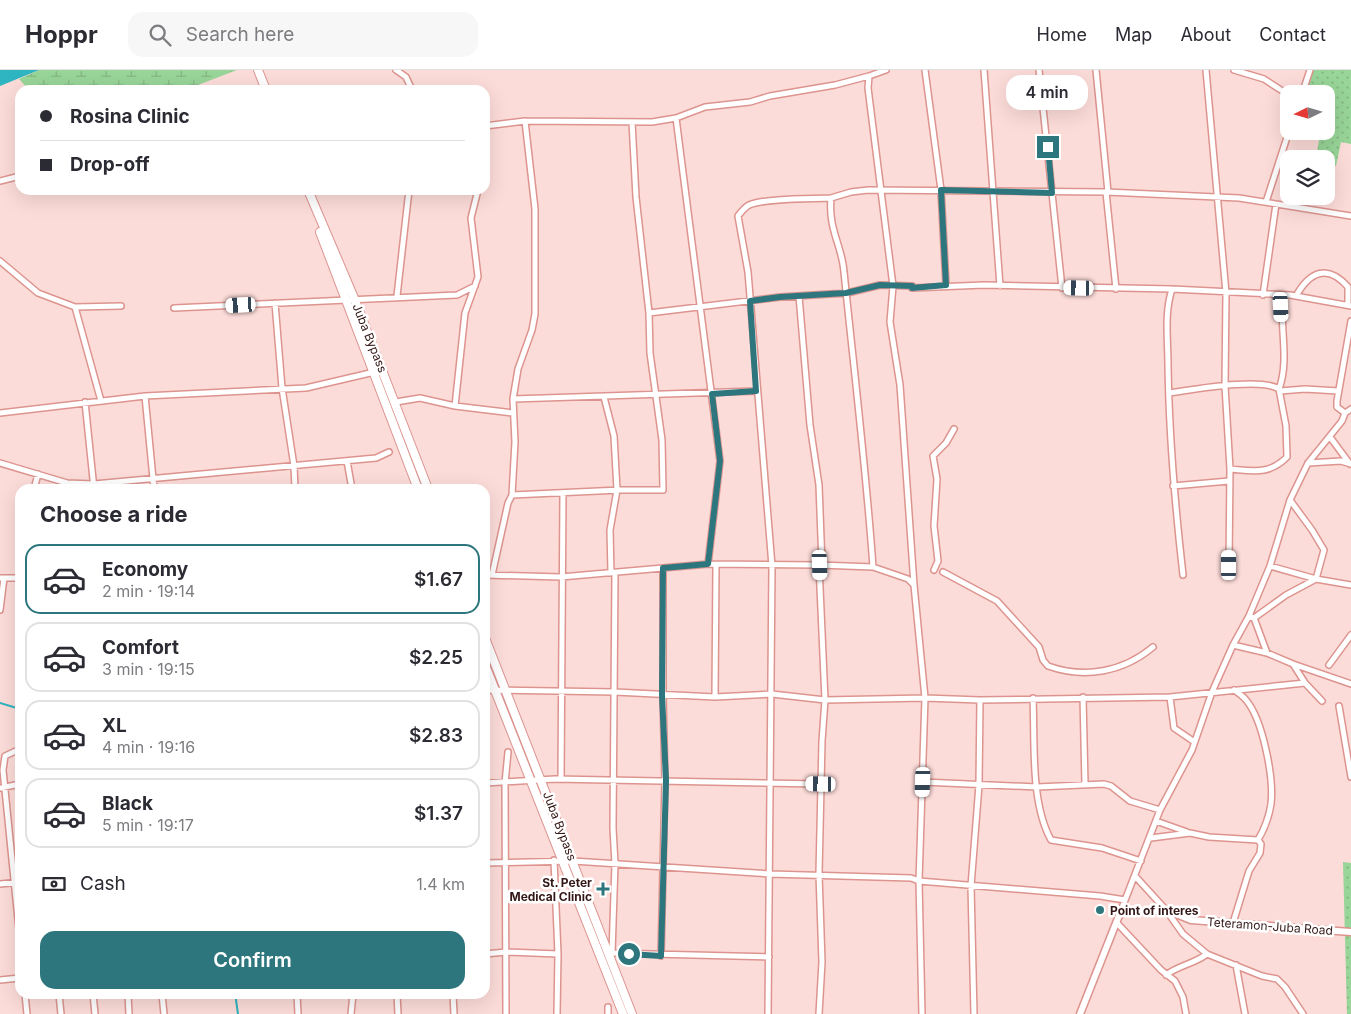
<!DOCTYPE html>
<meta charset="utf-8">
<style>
:root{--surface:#fff;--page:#f7f7f7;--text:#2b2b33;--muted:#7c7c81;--line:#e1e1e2;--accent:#2d767d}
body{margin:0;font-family:Inter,sans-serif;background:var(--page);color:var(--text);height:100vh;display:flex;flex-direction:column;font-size:19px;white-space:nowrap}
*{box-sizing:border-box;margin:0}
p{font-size:16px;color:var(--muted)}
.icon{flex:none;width:28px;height:28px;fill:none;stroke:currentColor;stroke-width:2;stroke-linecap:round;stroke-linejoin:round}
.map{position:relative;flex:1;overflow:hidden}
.details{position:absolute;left:15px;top:414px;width:475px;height:515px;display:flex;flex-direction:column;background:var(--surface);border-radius:15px;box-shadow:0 5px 20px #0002}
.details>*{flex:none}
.guide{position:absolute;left:15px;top:15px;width:475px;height:110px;border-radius:15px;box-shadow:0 5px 20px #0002;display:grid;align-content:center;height:110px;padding:0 25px;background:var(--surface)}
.needle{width:32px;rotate:265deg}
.buttons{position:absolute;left:1280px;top:15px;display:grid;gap:10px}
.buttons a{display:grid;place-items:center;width:55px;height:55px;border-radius:10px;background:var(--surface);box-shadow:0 5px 20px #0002;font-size:25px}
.end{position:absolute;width:22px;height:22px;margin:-11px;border:6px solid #2d767d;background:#fff;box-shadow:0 0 0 2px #fff}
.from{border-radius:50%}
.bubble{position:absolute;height:35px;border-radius:15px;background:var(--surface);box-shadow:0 5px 20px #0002;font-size:16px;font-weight:600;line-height:35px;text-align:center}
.car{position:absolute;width:15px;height:30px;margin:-15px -8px;border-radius:6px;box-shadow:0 0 4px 1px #0007;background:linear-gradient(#fff 24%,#345 0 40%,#fff 0 76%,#345 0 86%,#fff 0)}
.guide b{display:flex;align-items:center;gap:18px;height:48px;font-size:19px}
.guide b+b{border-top:1px solid var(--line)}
.guide i{width:12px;height:12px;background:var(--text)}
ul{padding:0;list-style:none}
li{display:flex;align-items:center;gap:15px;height:70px;margin:0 10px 8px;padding:0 15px;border:2px solid var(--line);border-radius:15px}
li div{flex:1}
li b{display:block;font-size:19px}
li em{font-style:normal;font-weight:600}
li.active{border-color:var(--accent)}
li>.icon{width:45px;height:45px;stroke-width:1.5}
h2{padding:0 25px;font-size:22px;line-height:60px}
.pay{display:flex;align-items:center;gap:12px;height:55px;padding:0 25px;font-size:19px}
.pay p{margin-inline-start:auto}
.primary-button{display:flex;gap:10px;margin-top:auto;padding:10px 25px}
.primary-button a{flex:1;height:58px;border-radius:15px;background:var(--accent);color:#fff;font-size:20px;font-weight:600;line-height:58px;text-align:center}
header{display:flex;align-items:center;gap:30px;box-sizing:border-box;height:70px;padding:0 25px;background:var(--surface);border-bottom:1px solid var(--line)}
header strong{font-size:24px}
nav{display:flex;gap:28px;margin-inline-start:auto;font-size:18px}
.search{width:350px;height:45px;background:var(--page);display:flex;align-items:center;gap:12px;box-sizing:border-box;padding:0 18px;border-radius:15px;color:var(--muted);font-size:19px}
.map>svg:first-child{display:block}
.grass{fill:url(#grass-dots)}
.wetland{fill:url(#wetland-marsh)}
.water{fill:#2fb4c1}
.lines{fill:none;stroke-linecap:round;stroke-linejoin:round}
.stream{stroke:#2fb4c1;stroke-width:2}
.minor-casing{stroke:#dd948f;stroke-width:8}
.tertiary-casing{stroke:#dd948f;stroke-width:9}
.primary-casing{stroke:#dd948f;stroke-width:10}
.minor{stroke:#fff;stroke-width:5}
.tertiary{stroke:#fff;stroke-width:6}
.primary{stroke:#fff;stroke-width:8}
.route{stroke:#2d767d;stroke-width:6}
.poi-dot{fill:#2d767d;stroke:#fff;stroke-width:2}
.labels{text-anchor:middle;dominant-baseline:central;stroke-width:5;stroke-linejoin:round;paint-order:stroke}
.street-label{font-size:12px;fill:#341817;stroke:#fff}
.poi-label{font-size:12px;font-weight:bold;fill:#341817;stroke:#fff;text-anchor:end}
</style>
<header>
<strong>Hoppr</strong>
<div class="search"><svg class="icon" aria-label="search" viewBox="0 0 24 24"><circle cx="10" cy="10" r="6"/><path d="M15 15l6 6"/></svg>Search here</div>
<nav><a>Home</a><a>Map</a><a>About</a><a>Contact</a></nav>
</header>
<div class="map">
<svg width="1351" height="944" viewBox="0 0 1351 944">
<defs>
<pattern id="grass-dots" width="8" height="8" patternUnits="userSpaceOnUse" patternTransform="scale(1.25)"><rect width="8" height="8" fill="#98d598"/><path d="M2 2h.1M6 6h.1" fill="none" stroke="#84b682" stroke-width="1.8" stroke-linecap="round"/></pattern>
<pattern id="wetland-marsh" width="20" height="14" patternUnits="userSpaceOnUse" patternTransform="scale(1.25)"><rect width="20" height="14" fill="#98d598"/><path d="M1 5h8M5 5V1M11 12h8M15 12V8" fill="none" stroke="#84b682"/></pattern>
</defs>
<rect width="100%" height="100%" fill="#fcdcd9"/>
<path class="grass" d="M1311 0H1351V74L1341 72 1336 96 1326 94V89H1316L1320 64 1302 61H1326V24H1304Z
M1343 792 1351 793V944H1347Z"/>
<path class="wetland" d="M39 0H237L185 20H29L19 9Z"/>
<path class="water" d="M0 0H39L0 16Z"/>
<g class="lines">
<path class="stream" d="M0 633 20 639
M237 924 236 930 238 944"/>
<defs>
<path id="minor" d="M396 0 406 7 412 20
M886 0 869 6 868 18 893 216 890 252 900 315 914 515
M925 0 941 120 946 215
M984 0 1000 216
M1039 0 1062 218
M1096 0 1108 122
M1206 0 1226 223 1225 316 1230 399 1229 495
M1234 0 1264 9 1284 22 1291 24
M1302 24 1310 0
M676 48 720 391 708 494
M485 56 525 51 652 52 676 48 705 37 750 32 770 26 835 15 869 6
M0 111 20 106
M1106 122 1116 219
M1266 132 1289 61
M0 191 38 223 75 237 101 331
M1172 219C1164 244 1168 269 1168 295 1169 365 1175 435 1183 505
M1263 225 1276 134
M397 226 409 120
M799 226 810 355 819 415 822 495
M1296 226C1310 201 1328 194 1348 217V235
M275 233 282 318 294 396 295 419
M75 237 121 236
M174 238 457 225 475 216
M649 243 780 227 847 223 880 215 912 216V218L984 215 1172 219 1290 225 1351 236
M1279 319C1290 289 1279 256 1283 225
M1280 321 1305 319 1338 321
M1169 323C1192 320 1260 307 1279 319L1286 356 1287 387C1269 405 1254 401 1230 399
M145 326 154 419
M604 327 614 366 617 420 610 460 611 503
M513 329 756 321
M85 332 94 419
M396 332 420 328 455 336 513 343
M455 336 465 243 478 207 471 148 478 120
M0 343 145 326 306 318 383 300
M1345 343 1337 337V331L1351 251
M1330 367 1350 394
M347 391 352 419
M0 393 67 413 94 414 376 388 389 382
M1308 393 1341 391 1351 394
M1173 416 1229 411
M34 419 38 404
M512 425 620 420H663L662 370 650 283 649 243 636 127 632 52
M1270 496 1316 509 1351 515
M873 497C866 398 854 300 844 202 842 175 828 160 831 128L851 122 868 120 1106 122 1239 128 1351 146
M934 500 938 491 934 456 937 409 933 386 946 373 954 359
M943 502 997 531 1039 577 1043 590 1048 596C1085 609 1123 602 1153 577
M485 505 561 507 708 494 819 495 873 497 908 509 914 515 925 628 919 811 922 944
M492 505 508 433 512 425 515 372 513 329 518 299 532 260 535 244V139L525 51
M0 508H20
M0 540 4 508
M1249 546 1254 548 1286 525 1316 509 1324 480 1312 460 1290 430
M1254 548 1267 583
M1233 575 1267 583 1293 594 1305 613 1322 631
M1293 594 1351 614
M1329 595 1351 565
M485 620 615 622 715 627 772 624 825 630 925 628 980 630 1170 627 1305 613
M1234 620C1238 623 1243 626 1246 630 1263 650 1274 708 1271 734 1269 747 1265 758 1258 770
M715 627 716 495
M1083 627 1085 714
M1170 627 1174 658 1193 671
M1033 628C1035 671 1030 732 1051 770L1102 778 1141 791
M1339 636 1351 707
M20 679 5 686 3 700 20 869
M561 709 563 423
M923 712 1037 717 1104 714 1111 716 1130 731 1160 740
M485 713 555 709 821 714
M0 718 20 714
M1156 751 1187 762
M1151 768 1190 763 1209 767 1258 770 1261 774 1260 783 1249 801 1233 853
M554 790 558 884 557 944
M485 793 573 791 770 804 911 808 919 811 1100 826 1125 830
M1135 806 1166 840 1183 864 1207 884 1262 906 1277 909 1285 917 1303 944
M0 814 20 812
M1120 843 1160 740 1192 680 1212 622 1233 575 1249 546 1270 496 1290 430 1308 393 1342 351 1345 343 1351 339
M1117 853 1161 900 1175 911 1183 927 1186 944
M612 883 615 794 613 758 615 503
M612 883 769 887
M485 884 506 882 558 884
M661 886 665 711 663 625V498
M1236 895 1245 944
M1166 905C1179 895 1194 894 1207 884
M0 910 20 908
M25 924 27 944
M59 924 61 944
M93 924 95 944
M128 924 129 944
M162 924 164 944
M297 924 298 944
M397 924 398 944
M453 924 454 944
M351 944 353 924
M506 944 505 713 508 682
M608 944V937
M768 944 772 496 748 202 738 146C741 142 744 138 749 135 766 128 810 129 831 128
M819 944 822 892 819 804 822 671 825 630 819 495
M974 944 971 816 979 715 980 630"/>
<path id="tertiary" d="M1080 944 1120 843 1166 840 1191 850 1351 862"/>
<path id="primary" d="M258 0 266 20
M308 120 354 228 428 419
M320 162 418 419
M485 568 632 944
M485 595 623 944"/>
</defs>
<use href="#minor" class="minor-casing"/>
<use href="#tertiary" class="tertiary-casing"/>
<use href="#primary" class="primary-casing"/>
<use href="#minor" class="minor"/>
<use href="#tertiary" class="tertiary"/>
<use href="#primary" class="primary"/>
</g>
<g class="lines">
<path class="route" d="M629 884 661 886 666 711 662 625 663 498 708 494 720 391 712 324 756 321 750 231 780 227 846 223 880 215 912 216V218L946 215 941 120 1052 123 1048 77"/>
</g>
<g class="poi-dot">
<path d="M600.5 811.5h5v5h5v5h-5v5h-5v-5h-5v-5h5z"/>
<circle cx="1100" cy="840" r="5"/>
</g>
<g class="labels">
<g class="street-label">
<text transform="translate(370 268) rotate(68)">Juba Bypass</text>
<text transform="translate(560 756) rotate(69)">Juba Bypass</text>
<text transform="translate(1270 856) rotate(4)">Teteramon-Juba Road</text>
</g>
<g class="poi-label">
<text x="592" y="812">St. Peter<tspan x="592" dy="14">Medical Clinic</tspan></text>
<text x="1110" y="840" text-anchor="start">Point of interes</text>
</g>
</g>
</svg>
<div class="buttons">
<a><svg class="needle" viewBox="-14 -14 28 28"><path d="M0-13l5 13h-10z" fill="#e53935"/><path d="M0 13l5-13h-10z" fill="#7c7c81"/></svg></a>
<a><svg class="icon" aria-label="layers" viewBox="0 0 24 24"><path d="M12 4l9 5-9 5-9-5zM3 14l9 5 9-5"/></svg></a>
</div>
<i class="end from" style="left:629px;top:884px"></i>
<i class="end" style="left:1048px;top:77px"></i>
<div class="bubble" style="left:1006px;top:5px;width:82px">4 min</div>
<i class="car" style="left:1079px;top:218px;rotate:271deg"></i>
<i class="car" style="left:241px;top:235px;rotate:267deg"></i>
<i class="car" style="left:1281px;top:237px;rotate:177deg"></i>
<i class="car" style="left:820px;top:495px;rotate:178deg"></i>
<i class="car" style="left:1229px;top:495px;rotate:0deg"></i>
<i class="car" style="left:923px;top:712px;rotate:182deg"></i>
<i class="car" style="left:821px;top:714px;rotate:271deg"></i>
<div class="guide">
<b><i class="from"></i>Rosina Clinic</b>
<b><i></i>Drop-off</b>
</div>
<section class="details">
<h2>Choose a ride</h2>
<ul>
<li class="active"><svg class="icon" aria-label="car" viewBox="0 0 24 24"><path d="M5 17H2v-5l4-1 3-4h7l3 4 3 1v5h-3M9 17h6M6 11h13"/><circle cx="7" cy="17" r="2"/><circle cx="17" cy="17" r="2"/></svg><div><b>Economy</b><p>2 min · 19:14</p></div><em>$1.67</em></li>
<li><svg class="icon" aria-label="car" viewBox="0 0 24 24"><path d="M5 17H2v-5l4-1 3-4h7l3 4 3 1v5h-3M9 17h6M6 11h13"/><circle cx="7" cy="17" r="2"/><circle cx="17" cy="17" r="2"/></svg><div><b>Comfort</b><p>3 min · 19:15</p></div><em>$2.25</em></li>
<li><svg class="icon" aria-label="car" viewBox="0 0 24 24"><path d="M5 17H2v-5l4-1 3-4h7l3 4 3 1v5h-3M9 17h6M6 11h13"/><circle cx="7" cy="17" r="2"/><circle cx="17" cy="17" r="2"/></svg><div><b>XL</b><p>4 min · 19:16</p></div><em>$2.83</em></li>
<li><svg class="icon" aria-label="car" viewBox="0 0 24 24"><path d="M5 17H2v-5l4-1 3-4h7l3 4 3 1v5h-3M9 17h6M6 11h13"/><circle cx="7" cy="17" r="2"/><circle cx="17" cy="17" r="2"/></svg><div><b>Black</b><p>5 min · 19:17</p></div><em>$1.37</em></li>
</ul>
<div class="pay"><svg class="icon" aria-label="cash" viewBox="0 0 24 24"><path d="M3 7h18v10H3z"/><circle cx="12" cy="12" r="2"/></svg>Cash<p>1.4 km</p></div>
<div class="primary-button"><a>Confirm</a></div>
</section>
</div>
